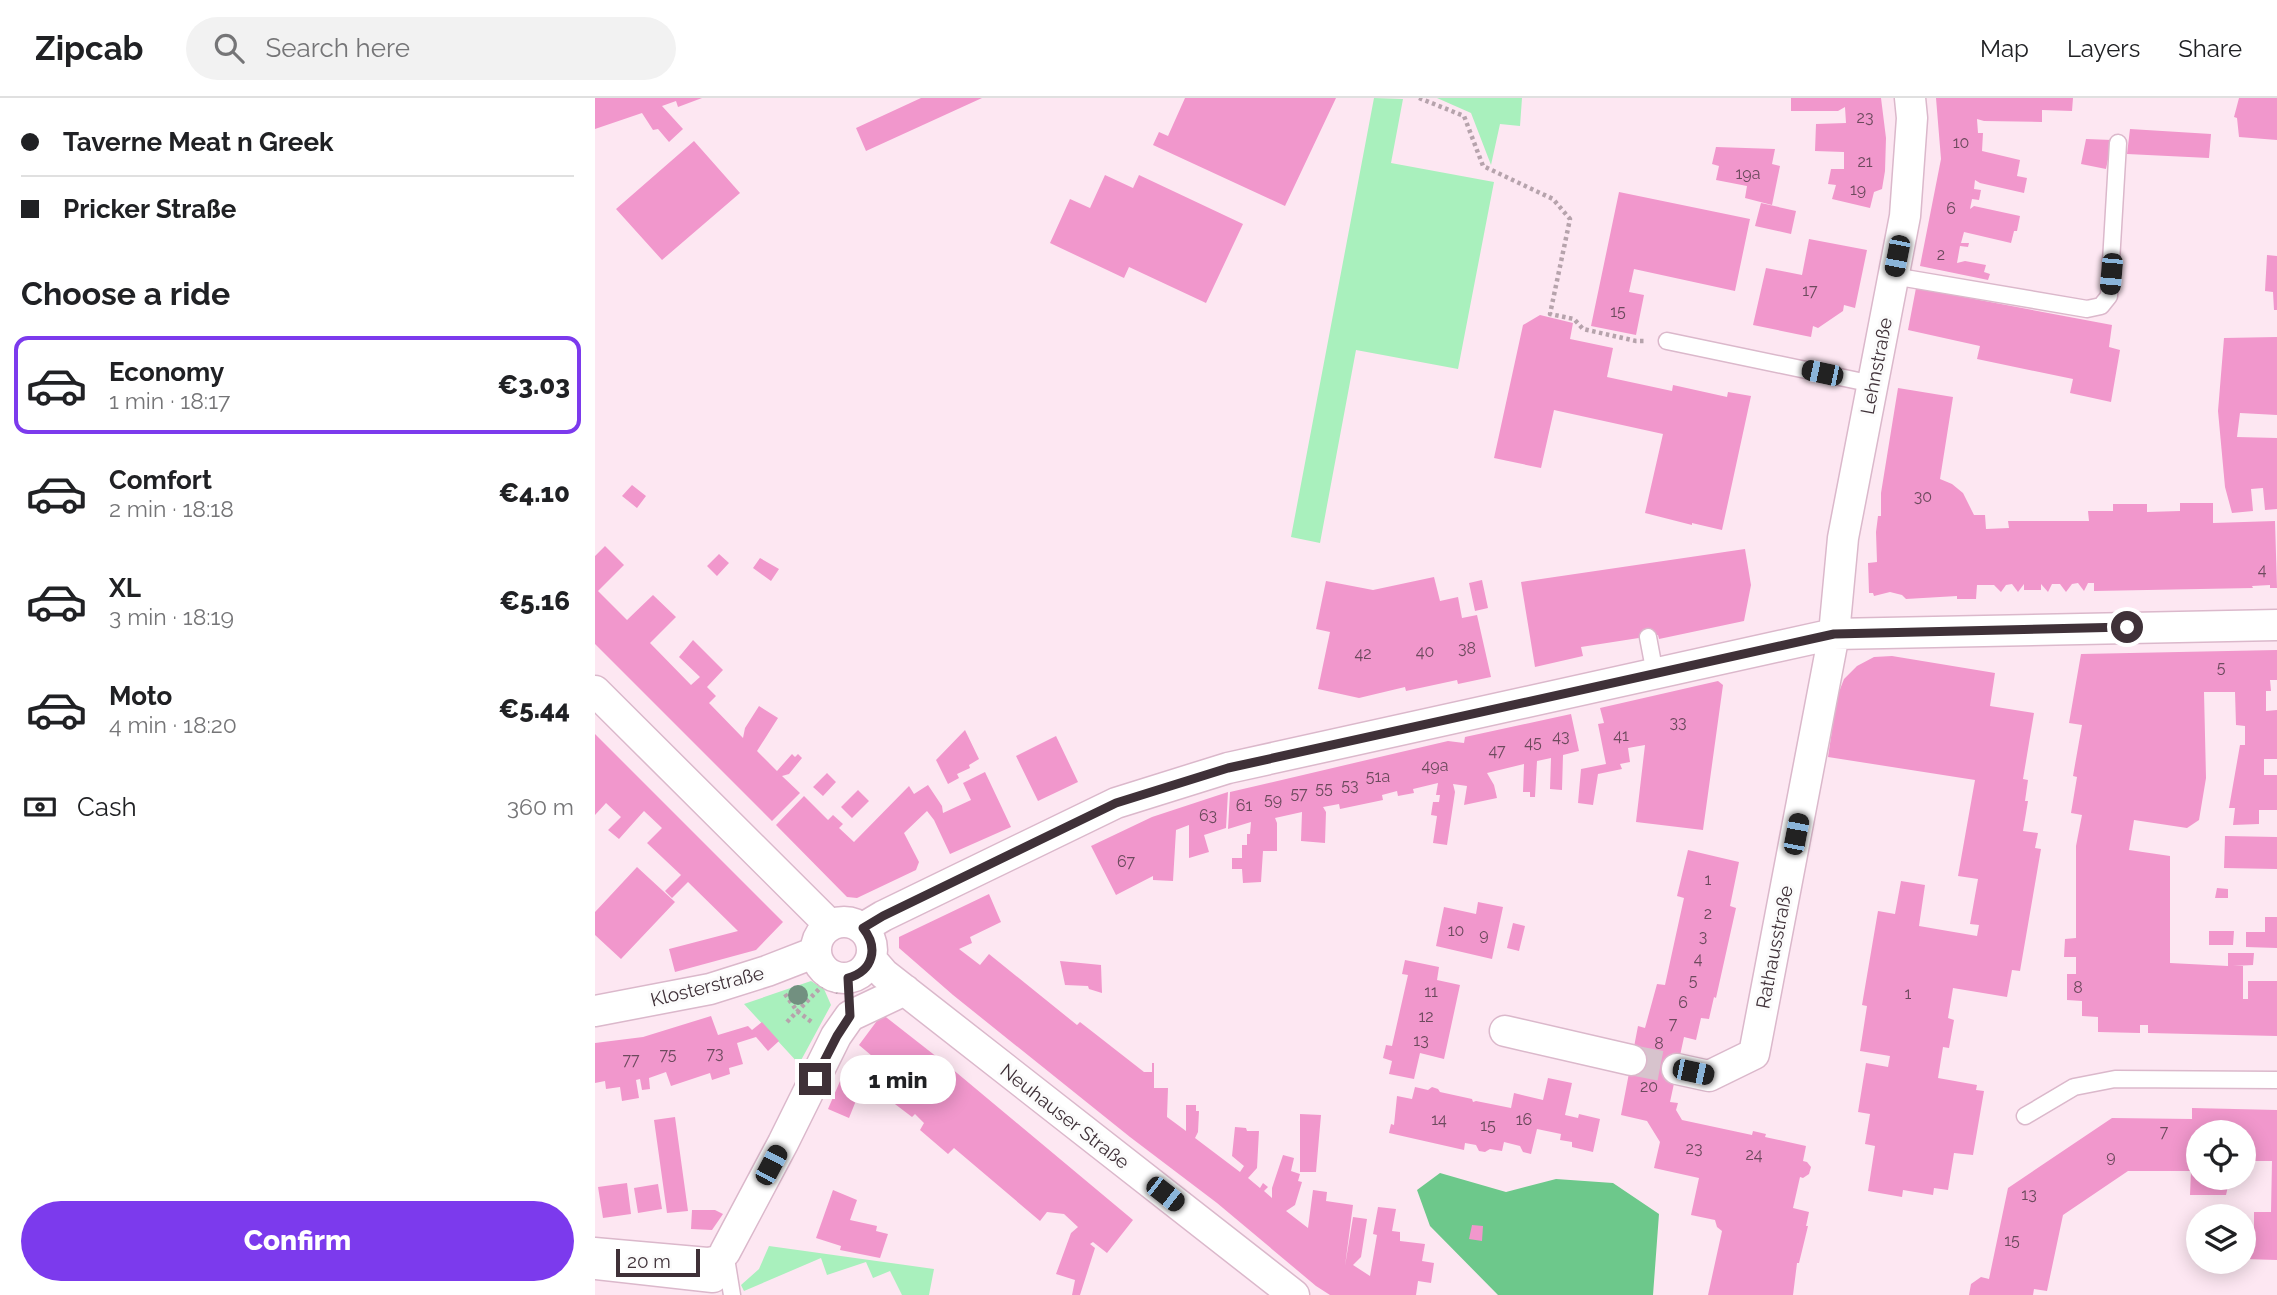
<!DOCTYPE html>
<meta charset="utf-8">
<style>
:root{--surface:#fff;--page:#f2f2f2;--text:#202124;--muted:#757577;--line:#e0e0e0;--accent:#7c3aed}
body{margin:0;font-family:Raleway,sans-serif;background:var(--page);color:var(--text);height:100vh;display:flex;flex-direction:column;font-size:26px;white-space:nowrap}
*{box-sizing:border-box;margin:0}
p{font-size:23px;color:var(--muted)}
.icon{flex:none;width:38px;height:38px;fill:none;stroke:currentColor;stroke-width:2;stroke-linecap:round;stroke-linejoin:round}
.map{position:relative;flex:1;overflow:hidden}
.side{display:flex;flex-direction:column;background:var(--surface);width:595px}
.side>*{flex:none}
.banner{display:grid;align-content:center;height:154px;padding:0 21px;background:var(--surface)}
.tools{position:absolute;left:1591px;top:1022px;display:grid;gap:14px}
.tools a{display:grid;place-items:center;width:70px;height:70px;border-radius:50%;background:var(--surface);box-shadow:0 4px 18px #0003;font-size:35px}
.scale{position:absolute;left:21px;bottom:18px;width:84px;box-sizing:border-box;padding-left:7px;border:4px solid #3f3138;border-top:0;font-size:19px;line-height:24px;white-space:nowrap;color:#3f3138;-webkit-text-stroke:5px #fbfbfb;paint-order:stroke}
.end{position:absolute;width:32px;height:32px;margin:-16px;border:9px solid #3f3138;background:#fff;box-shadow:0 0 0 4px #fff}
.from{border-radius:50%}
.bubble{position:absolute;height:49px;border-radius:24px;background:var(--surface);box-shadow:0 4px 18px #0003;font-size:23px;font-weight:800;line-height:49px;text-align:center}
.car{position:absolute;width:21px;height:42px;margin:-21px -10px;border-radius:9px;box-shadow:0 0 5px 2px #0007;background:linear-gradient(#222 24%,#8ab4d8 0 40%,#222 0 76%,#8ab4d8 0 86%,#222 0)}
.banner b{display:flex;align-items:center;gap:24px;height:66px;font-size:26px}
.banner b+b{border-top:2px solid var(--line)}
.banner i{width:18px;height:18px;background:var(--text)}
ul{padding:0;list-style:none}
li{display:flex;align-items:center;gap:21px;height:98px;margin:0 14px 10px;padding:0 7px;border:4px solid transparent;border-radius:14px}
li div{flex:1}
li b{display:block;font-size:26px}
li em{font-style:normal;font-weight:800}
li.current{border-color:var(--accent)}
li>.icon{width:63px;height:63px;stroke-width:1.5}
h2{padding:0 21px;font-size:32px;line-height:84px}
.pay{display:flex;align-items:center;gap:18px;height:77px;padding:0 21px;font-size:26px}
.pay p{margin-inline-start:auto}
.primary-button{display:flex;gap:14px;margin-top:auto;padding:14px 21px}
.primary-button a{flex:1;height:80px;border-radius:42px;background:var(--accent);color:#fff;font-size:28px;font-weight:800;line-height:80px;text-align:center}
header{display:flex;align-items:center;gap:42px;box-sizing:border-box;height:98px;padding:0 35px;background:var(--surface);border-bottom:2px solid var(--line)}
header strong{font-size:33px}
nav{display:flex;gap:38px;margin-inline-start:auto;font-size:24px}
.search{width:490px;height:63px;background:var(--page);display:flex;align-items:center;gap:18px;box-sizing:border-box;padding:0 24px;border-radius:38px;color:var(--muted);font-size:26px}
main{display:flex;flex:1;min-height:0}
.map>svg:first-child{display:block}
.green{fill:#a9f0bd}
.forest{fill:#6dc88b}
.building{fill:#f197cc}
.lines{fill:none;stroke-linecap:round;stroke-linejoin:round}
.street-tunnel{stroke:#d7c3cd;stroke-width:30;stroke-dasharray:30 15;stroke-linecap:butt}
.lane-casing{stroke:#dbb8cb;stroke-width:19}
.street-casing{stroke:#dbb8cb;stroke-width:33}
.path{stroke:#b6a3ac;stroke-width:4.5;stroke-dasharray:3.5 3.5;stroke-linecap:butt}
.lane{stroke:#fff;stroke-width:16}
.street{stroke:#fff;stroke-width:30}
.tree{fill:#729080}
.route{stroke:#3f3138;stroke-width:9}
.labels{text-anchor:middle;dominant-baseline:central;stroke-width:6;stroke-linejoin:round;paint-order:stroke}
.number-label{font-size:16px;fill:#6c4a5d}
.street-label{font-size:19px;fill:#3f3138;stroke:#fbfbfb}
</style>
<header>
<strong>Zipcab</strong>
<div class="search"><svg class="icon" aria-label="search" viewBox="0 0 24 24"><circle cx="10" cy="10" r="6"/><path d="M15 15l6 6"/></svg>Search here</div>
<nav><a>Map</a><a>Layers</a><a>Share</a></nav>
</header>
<main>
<section class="side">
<div class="banner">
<b><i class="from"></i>Taverne Meat n Greek</b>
<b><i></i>Pricker Straße</b>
</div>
<h2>Choose a ride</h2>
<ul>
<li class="current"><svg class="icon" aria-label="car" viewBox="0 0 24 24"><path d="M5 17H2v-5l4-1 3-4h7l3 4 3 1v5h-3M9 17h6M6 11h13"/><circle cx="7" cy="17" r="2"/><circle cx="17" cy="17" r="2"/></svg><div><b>Economy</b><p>1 min · 18:17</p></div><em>€3.03</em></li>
<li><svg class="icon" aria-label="car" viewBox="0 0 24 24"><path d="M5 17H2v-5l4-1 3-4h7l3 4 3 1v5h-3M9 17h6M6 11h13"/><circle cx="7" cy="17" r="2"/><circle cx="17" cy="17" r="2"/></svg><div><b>Comfort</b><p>2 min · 18:18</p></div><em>€4.10</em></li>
<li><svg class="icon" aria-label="car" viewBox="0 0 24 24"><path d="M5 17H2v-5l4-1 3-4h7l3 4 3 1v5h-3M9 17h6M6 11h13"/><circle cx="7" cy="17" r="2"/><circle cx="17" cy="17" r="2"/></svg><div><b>XL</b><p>3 min · 18:19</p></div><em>€5.16</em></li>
<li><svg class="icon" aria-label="car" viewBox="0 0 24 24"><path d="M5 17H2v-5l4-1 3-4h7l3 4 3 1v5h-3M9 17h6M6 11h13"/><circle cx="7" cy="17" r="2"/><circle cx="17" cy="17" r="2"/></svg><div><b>Moto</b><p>4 min · 18:20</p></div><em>€5.44</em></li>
</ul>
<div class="pay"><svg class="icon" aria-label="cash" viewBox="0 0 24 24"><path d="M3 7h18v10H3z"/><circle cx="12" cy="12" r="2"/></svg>Cash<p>360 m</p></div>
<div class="primary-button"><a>Confirm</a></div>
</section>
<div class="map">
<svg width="1682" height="1197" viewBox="0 0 1682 1197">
<rect width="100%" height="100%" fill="#fde7f2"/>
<path class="green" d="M779 0 808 1 796 65 899 84 863 271 761 252 725 445 696 439Z
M842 0H927L925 28 905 26 896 67 876 15Z
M216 883 229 891 236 907 204 966 149 906Z
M174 1148 339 1171 334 1197H307L295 1173 278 1180 271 1164 232 1177 226 1160 149 1193 146 1187 164 1171Z"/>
<path class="forest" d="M845 1075 911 1094 961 1081 1018 1085 1064 1116 1058 1197H903L835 1128 822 1092Z"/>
<path class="building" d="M0 0H107L83 9 81 3 67 8 88 31 74 44 63 31 58 32 47 15 0 31Z
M326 0H387L271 53 261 30Z
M590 0H741L690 108 558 47 564 34 573 38Z
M1196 0H1286L1291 40 1290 73 1287 91 1279 94 1275 110 1237 101 1241 87 1233 86 1236 71H1249V54L1220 53 1221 26 1251 25 1250 9 1243 13H1196Z
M1341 0H1478L1477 13 1447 12V24L1389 23 1382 21 1383 35H1388L1387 53 1425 62 1422 78 1432 80 1429 95 1385 85 1380 82 1379 91 1386 92 1384 102 1377 101 1375 111 1379 108 1425 118 1422 133H1419L1416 145 1369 134 1366 145H1374L1373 149 1365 148 1362 165 1370 163 1391 167 1389 174 1395 176 1393 182 1325 168 1346 61Z
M1644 0H1682V42L1644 39 1642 20 1639 19Z
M1535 31 1616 36 1614 60 1532 56Z
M1491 41 1517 42 1511 71 1486 66Z
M99 43 145 95 67 162 21 111Z
M1121 49 1180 51 1177 66 1185 68 1177 107 1150 100 1152 88 1121 82 1124 68 1117 66Z
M510 77 538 90 544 77 648 126 611 205 534 169 529 180 455 145 475 101 495 110Z
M1024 94 1155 121 1140 193 1039 171 1034 194 1049 197 1041 237 996 228Z
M1166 105 1201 113 1196 136 1160 128Z
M1214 141 1272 152 1260 210 1249 207 1248 213 1223 230 1218 228 1216 239 1158 227 1171 170 1207 177Z
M1672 157 1682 158V212H1679L1678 194 1670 193Z
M1321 190 1517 227 1514 249 1525 252 1516 304 1475 295 1478 281 1382 261 1385 248 1313 232Z
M945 217 978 225 975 241 1018 250 1012 279 1077 293 1078 287 1132 299 1133 294 1156 298 1127 432 1097 425V427L1050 415 1068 336 959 312 946 370 899 360 928 227Z
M1682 239V317L1645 315 1642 339 1682 340V411L1670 412 1668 390 1656 391 1658 413 1637 415 1630 389 1623 313 1629 240Z
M1303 290 1358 299 1345 381 1357 386 1368 395 1379 417H1390L1391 431 1414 430 1413 423H1494L1493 413H1518V406H1552V414L1585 413V405H1618V425L1680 423 1682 490H1675V487L1657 488 1658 490 1499 493V485H1493L1489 493 1483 485 1477 486 1471 494 1465 486H1457L1453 494 1446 486V492H1429V486L1423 494 1417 486 1411 487 1406 494 1399 487H1382L1381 501H1362V498L1311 501 1307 497 1295 494 1279 498 1278 495H1274L1273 465 1282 464 1281 434 1283 418H1286V395Z
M37 387 51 398 42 410 27 398Z
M10 448 29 467 3 493 32 522 58 497 81 519 55 545 96 587 105 579 84 559 98 542 128 572 112 589 121 598 114 605 148 640 150 630 164 608 183 620 162 653 182 673 197 656 200 659 203 656 207 660 194 676 187 678 205 695 177 723 0 546V458Z
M1150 451 1156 487 1149 523 1064 541 1063 537 986 549 988 558 940 569 926 484Z
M124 456 134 465 122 478 112 468Z
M165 460 184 471 176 483 158 470Z
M839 479 845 503 863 499 867 520 882 517 896 579 863 586 862 582 811 593 810 589 764 600 723 591 735 534 721 531 731 483 778 492Z
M887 482 893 510 880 513 874 485Z
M1682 552V582H1675L1676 593H1671V613L1682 612V661H1669V677H1682V712H1664V726L1638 727 1640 710H1634L1645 647H1650V628L1641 627 1640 594H1609L1611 680 1604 722 1592 730 1539 722 1534 752 1575 758V865L1633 868V855H1659L1658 867 1638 868H1648V901H1653V883H1682V938L1553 935V927H1545V935L1503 934V919L1487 918V903L1472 902V876H1481V859H1469L1470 841 1481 840V748L1487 717 1476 715 1482 679 1478 678 1487 627 1474 625 1486 556Z
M1297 558 1400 575 1395 608 1439 615 1428 681 1433 682 1430 703H1433L1428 733 1443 735 1440 750 1446 751 1425 873 1417 872 1412 899 1358 890 1353 920 1359 922 1354 950 1348 949 1343 980 1382 987 1381 992 1389 993 1378 1057 1359 1055 1353 1092 1339 1090 1338 1097 1308 1092 1307 1099 1273 1093 1280 1048 1270 1046 1275 1016 1263 1014 1271 965 1293 969 1295 958 1265 953 1272 908 1267 907 1283 813 1300 816 1306 783 1330 787 1324 828 1382 838 1384 827 1375 826 1383 781 1363 778 1380 682 1233 659 1242 599 1249 581 1262 568 1279 559Z
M1123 583 1128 587 1108 732 1041 724 1050 647 1033 650 1035 664 1025 666 1027 671 1003 676 998 707 983 705 986 671 1011 666 1003 626 1009 625 1005 610Z
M976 616 984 653 968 657 967 692 955 691 956 660 942 663 940 699H935V694H928L929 666 892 675 899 687 902 700 869 707 872 688 858 686 860 694 852 747 838 745 842 718 836 717 838 704H844L845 697H841L843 685 818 691 819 695 803 698 802 693 787 697 788 702 745 711 744 706 728 709 731 714 730 745 706 743 707 714 680 720 682 725V753H668L666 784 648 785 647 771H637V760H647V747H652V736H655L656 724 633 731 635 694 853 643 869 645 870 639Z
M370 632 384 661 374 667 375 670 362 676 364 680 353 686 341 662Z
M0 636 188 824 161 852 80 874 74 851 143 833 93 784 77 800 70 793 86 777 52 745 67 730 49 713 24 741 13 732 26 719 11 705 0 717Z
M461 638 483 684 443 703 421 658Z
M390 674 416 729 355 756 339 722 332 713 309 735 324 764 321 772 262 800 252 799 181 727 209 698 233 722 238 717 248 726 244 730 259 744 314 688 319 696 333 687 347 708 348 715 376 702 368 685Z
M232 675 241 684 228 698 218 689Z
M263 692 274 703 257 720 246 709Z
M633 694 631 730 609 737 614 754 594 760V727L581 732 578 783 558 782V778L521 797 496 748 557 719Z
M1630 738 1682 739V771L1629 770Z
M1093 752 1144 764 1135 808 1141 810 1121 900 1119 899 1114 921 1106 920 1101 942 1089 939 1075 1004 1083 1005 1081 1012 1087 1022 1157 1037 1158 1033 1171 1036 1170 1039 1211 1048 1208 1063 1212 1064 1216 1069 1214 1076 1208 1080 1205 1079 1198 1110 1214 1114 1211 1128H1213L1204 1165H1202L1198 1197H1113L1127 1133 1122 1129 1120 1122 1096 1117 1104 1080 1059 1070 1065 1044 1052 1023 1026 1017 1043 928 1050 930 1062 886 1070 887 1089 800 1082 798Z
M42 769 80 804 26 861 0 837V814Z
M1622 790 1633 791V800H1620Z
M394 796 406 824 375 839 377 845 364 851 385 867 394 856 482 927 485 924 549 974H557V965H559V990H573L572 1019 591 1033V1007H601V1013H604L603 1034 600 1040 645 1074 649 1068 637 1058 640 1029 651 1030 652 1033H664L662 1070 653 1080 665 1090 668 1085 673 1089 669 1093 677 1100V1090L688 1057 699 1060 696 1073 705 1076 703 1083 707 1084 700 1107 691 1113 713 1130 718 1092 732 1094 731 1103 758 1107 750 1168 758 1119 772 1121 766 1159 758 1167 775 1178 782 1137 778 1136 783 1109 801 1111 797 1133 805 1134V1143L830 1146 827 1163 839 1165 836 1185 823 1183 821 1197H735L721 1188 622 1105 535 1039 358 897 304 850V839Z
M883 804 908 809 897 861 841 848 849 809 881 816Z
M1670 819H1682V850L1651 849V834H1670Z
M918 825 930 828 924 853 912 850Z
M1614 833H1639L1638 847H1614Z
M810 862 844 869 842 882 865 887 849 961 825 955 819 981 794 976 797 963 788 960 791 947 797 948 813 877 807 876Z
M465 863 506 867 507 895 494 891 493 888 470 887Z
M287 916 356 970 538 1122 512 1155 498 1144 495 1146 500 1150 485 1197H477L480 1182 461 1176 476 1135 483 1129 469 1116 452 1114 445 1123 359 1050 353 1056 325 1032 329 1025 320 1016 317 1019 296 1003 299 993 313 978 300 968 274 1002 264 995 254 1020 233 1011 252 967 257 970 262 964 268 969 277 958 264 947Z
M116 918 123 937 153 928 157 932 167 924 184 943 173 953 161 939 142 945 148 966 134 970 135 976 117 982 115 975 76 988 71 974 54 980 55 991 47 992 45 981 41 982 44 1000 27 1003 25 989 11 991 10 983 0 985V945L48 939Z
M953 980 977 985 970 1017 983 1020 984 1016 1005 1021 998 1054 977 1049V1044L965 1042 966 1036 942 1031 936 1056 928 1054 925 1048 909 1044 907 1053 895 1051 890 1054 884 1053 881 1047 870 1045 869 1052 794 1035 796 1026 799 1027 802 998 817 1001 820 989 833 992 837 989 843 991 845 994 877 1001 878 1004 881 1003 916 1010 919 995 948 1002Z
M1597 1010 1682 1012V1162L1649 1161 1656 1132H1659V1114H1676L1677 1063H1648V1034H1603V1080H1635L1631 1097H1595L1596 1073H1533L1468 1117 1452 1193 1439 1191 1438 1197H1374L1376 1186 1386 1179 1394 1181 1413 1090 1517 1020 1597 1021Z
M705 1016 726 1017 721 1074H705Z
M80 1019 93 1113 72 1115 59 1022Z
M32 1085 36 1116 8 1120 3 1089Z
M63 1086 67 1111 43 1115 39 1090Z
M238 1092 262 1102 255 1122 282 1128 281 1133 293 1136 285 1160 245 1152 246 1148 221 1140Z
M97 1112H120L128 1116 117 1132 96 1131Z
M877 1127 888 1128 887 1143 874 1141Z"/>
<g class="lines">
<path class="street-tunnel" d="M1036 962 1082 971"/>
<defs>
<path id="lane" d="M1298 178 1492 211 1506 208 1514 198 1523 45
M1072 243 1278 286
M1053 539 1060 576
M1430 1018 1479 989 1520 981 1682 982
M0 1148 113 1158 130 1154
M130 1154 137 1197"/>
<path id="street" d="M0 593 235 827
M221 852a28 28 0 1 1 56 0a28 28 0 1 1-56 0Z
M268 830 288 818 521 705 633 670 1239 536 1682 527
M276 861 289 876 699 1197
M0 913 115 891 172 873 221 854
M910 933 1036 962
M1082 971 1114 978 1159 956 1239 536 1248 440 1310 118 1317 20 1315 0
M130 1154 188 1045 241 938 255 918 310 892
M0 1166 118 1179"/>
</defs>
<use href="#lane" class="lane-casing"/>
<use href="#street" class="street-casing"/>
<path class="path" d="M824 0 869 18 888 68 958 101 975 121 955 216 979 221 988 231 1041 243H1052
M223 884 243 894
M190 896 202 913 218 925
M192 924 228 887"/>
<use href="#lane" class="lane"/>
<use href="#street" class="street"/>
</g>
<circle class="tree" cx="203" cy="897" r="10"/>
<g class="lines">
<path class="route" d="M220 981 242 938 255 918 253 880C278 873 284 850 268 830L288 818 521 705 633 670 1239 536 1532 529"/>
</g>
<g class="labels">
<g class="number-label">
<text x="1270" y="19">23</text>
<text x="1366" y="44">10</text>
<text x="1270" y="63">21</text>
<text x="1153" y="75">19a</text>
<text x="1263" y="91">19</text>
<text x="1356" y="110">6</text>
<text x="1346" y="156">2</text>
<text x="1215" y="192">17</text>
<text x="1023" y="213">15</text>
<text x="1328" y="398">30</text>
<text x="1667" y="471">4</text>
<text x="872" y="550">38</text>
<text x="830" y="553">40</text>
<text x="768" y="555">42</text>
<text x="1626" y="569">5</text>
<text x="1083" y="624">33</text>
<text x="1026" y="637">41</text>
<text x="966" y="638">43</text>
<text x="938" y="644">45</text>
<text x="902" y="652">47</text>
<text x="840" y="667">49a</text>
<text x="783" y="678">51a</text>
<text x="755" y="687">53</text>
<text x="729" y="690">55</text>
<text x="704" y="695">57</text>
<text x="678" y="701">59</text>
<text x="649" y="707">61</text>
<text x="613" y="717">63</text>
<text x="531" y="763">67</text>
<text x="1113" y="781">1</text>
<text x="1113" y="815">2</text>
<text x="861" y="832">10</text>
<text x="889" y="836">9</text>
<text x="1108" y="838">3</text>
<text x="1103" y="860">4</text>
<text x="1098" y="882">5</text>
<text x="1483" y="889">8</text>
<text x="836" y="893">11</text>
<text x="1313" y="895">1</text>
<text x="1088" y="904">6</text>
<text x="831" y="918">12</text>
<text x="1078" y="925">7</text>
<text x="826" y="942">13</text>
<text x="1064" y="945">8</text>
<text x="120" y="955">73</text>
<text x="73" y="956">75</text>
<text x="36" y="961">77</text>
<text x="1054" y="988">20</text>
<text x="844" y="1021">14</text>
<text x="929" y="1021">16</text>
<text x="893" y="1027">15</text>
<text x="1569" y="1033">7</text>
<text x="1099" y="1050">23</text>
<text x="1159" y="1056">24</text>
<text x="1516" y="1058">9</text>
<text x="1434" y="1096">13</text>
<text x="1417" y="1142">15</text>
</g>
<g class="street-label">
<text transform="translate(1281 268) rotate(-79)">Lehnstraße</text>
<text transform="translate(1179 849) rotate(-79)">Rathausstraße</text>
<text transform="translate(112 888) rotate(-14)">Klosterstraße</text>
<text transform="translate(470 1018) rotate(38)">Neuhauser Straße</text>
</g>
</g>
</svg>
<div class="tools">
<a><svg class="icon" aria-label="locate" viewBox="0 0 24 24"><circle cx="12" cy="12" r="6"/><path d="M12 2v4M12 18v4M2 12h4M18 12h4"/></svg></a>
<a><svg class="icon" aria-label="layers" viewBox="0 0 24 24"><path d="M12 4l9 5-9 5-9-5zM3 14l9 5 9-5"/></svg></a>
</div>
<div class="scale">20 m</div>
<i class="end from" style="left:1532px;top:529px"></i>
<i class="end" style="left:220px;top:981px"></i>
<div class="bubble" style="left:245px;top:957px;width:116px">1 min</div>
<i class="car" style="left:1302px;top:158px;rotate:191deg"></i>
<i class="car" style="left:1516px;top:176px;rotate:185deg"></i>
<i class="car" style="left:1227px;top:275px;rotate:282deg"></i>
<i class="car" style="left:1201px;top:736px;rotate:11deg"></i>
<i class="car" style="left:1098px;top:974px;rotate:102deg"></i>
<i class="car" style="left:176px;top:1067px;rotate:28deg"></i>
<i class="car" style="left:570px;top:1096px;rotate:128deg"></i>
</div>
</main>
